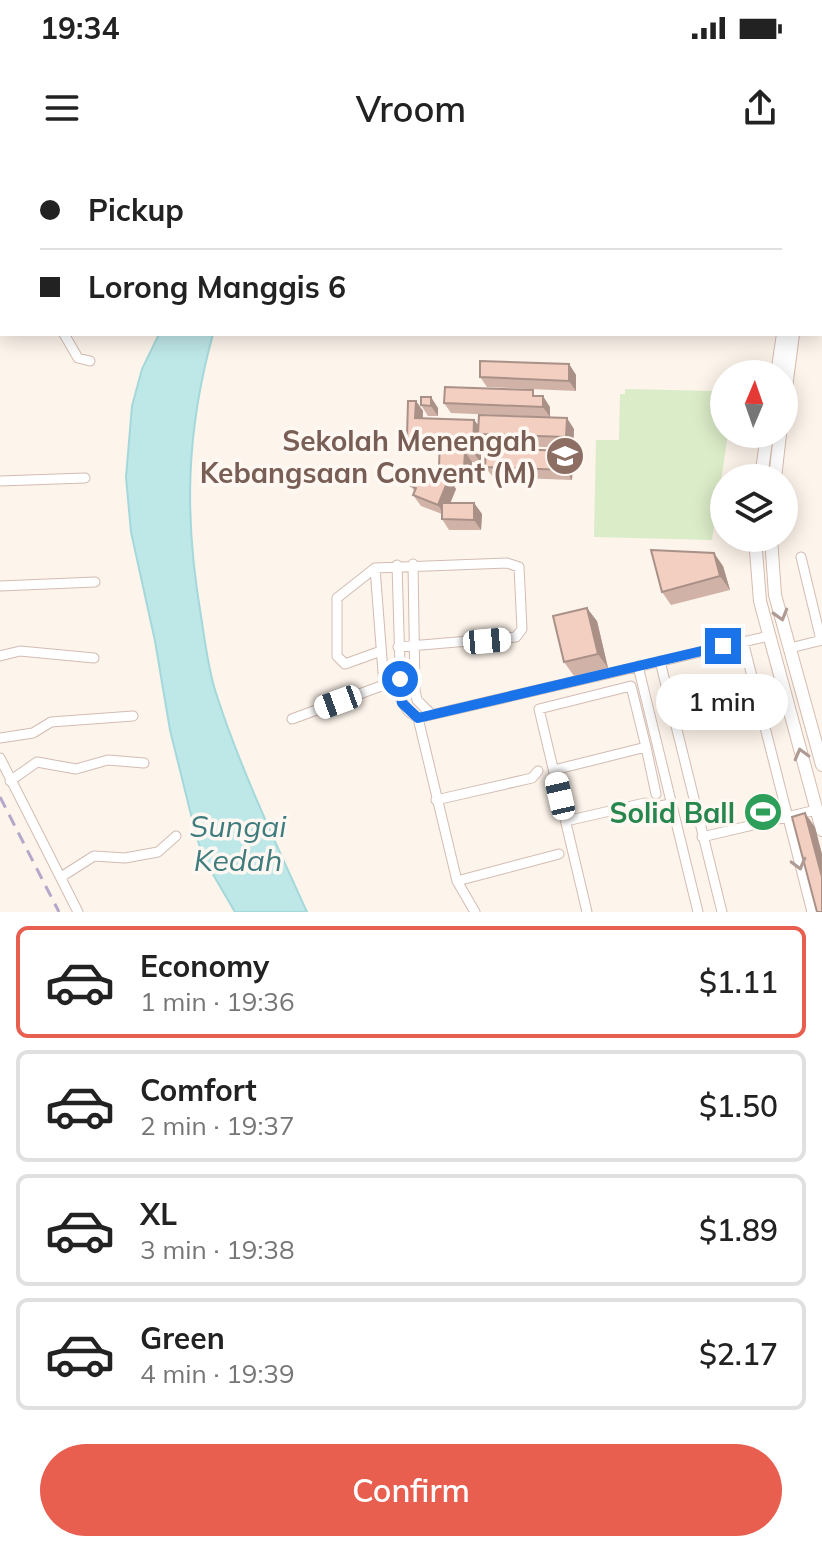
<!DOCTYPE html>
<meta charset="utf-8">
<style>
:root{--surface:#fff;--page:#f2f2f2;--text:#222;--muted:#767676;--line:#e0e0e0;--accent:#e85e4f}
body{margin:0;font-family:Mulish,sans-serif;background:var(--page);color:var(--text);height:100vh;display:flex;flex-direction:column;font-size:30px;white-space:nowrap}
*{box-sizing:border-box;margin:0}
p{font-size:26px;color:var(--muted)}
.icon{flex:none;width:44px;height:44px;fill:none;stroke:currentColor;stroke-width:2;stroke-linecap:round;stroke-linejoin:round}
.map{position:relative;height:752px;overflow:hidden}
.details{display:flex;flex-direction:column;background:var(--surface);flex:1}
.details>*{flex:none}
.guide{position:absolute;left:0px;top:0px;width:822px;height:176px;box-shadow:0 4px 20px #0003;display:grid;align-content:center;height:176px;padding:0 40px;background:var(--surface)}
.needle{width:52px;rotate:2deg}
.fabs{position:absolute;left:710px;top:200px;display:grid;gap:16px}
.fabs a{display:grid;place-items:center;width:88px;height:88px;border-radius:50%;background:var(--surface);box-shadow:0 4px 20px #0003;font-size:40px}
.end{position:absolute;width:36px;height:36px;margin:-18px;border:10px solid #1a73e8;background:#fff;box-shadow:0 0 0 4px #fff}
.from{border-radius:50%}
.bubble{position:absolute;height:56px;border-radius:28px;background:var(--surface);box-shadow:0 4px 20px #0003;font-size:26px;font-weight:600;line-height:56px;text-align:center}
.car{position:absolute;width:24px;height:48px;margin:-24px -12px;border-radius:10px;box-shadow:0 0 6px 2px #0007;background:linear-gradient(#fff 24%,#345 0 40%,#fff 0 76%,#345 0 86%,#fff 0)}
.guide b{display:flex;align-items:center;gap:28px;height:76px;font-size:30px}
.guide b+b{border-top:2px solid var(--line)}
.guide i{width:20px;height:20px;background:var(--text)}
ul{padding:14px 0 0;list-style:none}
li{display:flex;align-items:center;gap:24px;height:112px;margin:0 16px 12px;padding:0 24px;border:4px solid var(--line);border-radius:12px}
li div{flex:1}
li b{display:block;font-size:30px}
li em{font-style:normal;font-weight:600}
li.on{border-color:var(--accent)}
li>.icon{width:72px;height:72px;stroke-width:1.5}
.action{display:flex;gap:16px;margin-top:auto;padding:16px 40px}
.action a{flex:1;height:92px;border-radius:48px;background:var(--accent);color:#fff;font-size:32px;font-weight:600;line-height:92px;text-align:center}
.status{display:flex;justify-content:space-between;align-items:center;height:56px;padding:0 40px;background:var(--surface);direction:ltr}
.status svg{height:22px;fill:currentColor}
header{display:flex;justify-content:space-between;align-items:center;height:104px;padding:0 40px;background:var(--surface);font-size:36px;font-weight:600}
.map>svg:first-child{display:block}
.green{fill:#dbecc8}
.water{fill:#bee7e8;stroke:#a4d8da;stroke-width:2}
.lines{fill:none;stroke-linecap:round;stroke-linejoin:round}
.minor-casing{stroke:#d3bcb2;stroke-width:11}
.secondary-casing{stroke:#d6bcaf;stroke-width:14}
.minor{stroke:#fff;stroke-width:9}
.secondary{stroke:#fff;stroke-width:12}
.rail{stroke:#b5a7c9;stroke-width:3;stroke-dasharray:12 8;stroke-linecap:butt}
.wall{fill:#d1b2a7}
.shaded-wall{fill:#aa9188}
.building{fill:#f3cfc2;stroke:#aa9188;stroke-width:2}
.oneway{stroke:#af9a94}
.route{stroke:#1a73e8;stroke-width:10}
.labels{text-anchor:middle;dominant-baseline:central;stroke-width:7;stroke-linejoin:round;paint-order:stroke}
.education-label{font-size:28px;font-weight:bold;fill:#785e54;stroke:#fff8f2;text-anchor:end}
.leisure-label{font-size:28px;font-weight:bold;fill:#27864d;stroke:#fff8f2;text-anchor:end}
.water-label{font-size:30px;font-style:italic;fill:#3f7c7e;stroke:#fff8f2}
</style>
<div class="status"><b>19:34</b><svg viewBox="0 0 49 12"><path d="M0 12V9h3v3zM5 12V6h3v6zM10 12V3h3v9zM15 12V0h3v12zM26 1h20v11H26zM47 4h2v5h-2z"/></svg></div>
<header><svg class="icon" aria-label="menu" viewBox="0 0 24 24"><path d="M4 6h16M4 12h16M4 18h16"/></svg>Vroom<svg class="icon" aria-label="share" viewBox="0 0 24 24"><path d="M12 15V3M7 8l5-5 5 5M5 13v7h14v-7"/></svg></header>
<div class="map">
<svg width="822" height="752" viewBox="0 0 822 752">
<rect width="100%" height="100%" fill="#fdf4eb"/>
<path class="green" d="M625 229 715 231 714 246 724 247V274H728L712 380 594 377 596 280H619L620 234H625Z"/>
<path class="water" d="M159 174H213C186 272 184 356 201 456 205 481 208 509 216 533 240 608 275 681 307 752H235L204 699 196 675 170 570 155 481 131 372 126 317 132 246 142 209Z"/>
<g class="lines">
<defs>
<path id="minor" d="M414 0 415 2
M488 0V2
M551 0V2
M620 0V2
M697 0V2
M63 2 64 0
M144 2 145 0
M777 2V0
M0 13 2 14
M820 96H822
M0 98 2 100
M820 155H822
M64 174 78 198 90 201
M0 321 85 318
M801 397 821 480
M413 404 415 530 417 540 431 554
M397 405 401 540 408 551 418 558 457 721 475 752
M375 408 384 525
M0 426 95 422
M743 481 812 752
M790 488 822 480
M381 491 345 504 337 496V438L375 408 507 403 519 407 522 469 516 477 398 487
M0 496 20 491 94 498
M660 501 722 752
M638 506 698 752
M418 558 769 476
M292 559 400 519
M0 578 33 573 51 562 133 556
M0 598 78 752
M554 610 646 587 656 634
M10 621 37 602 76 609 108 600 144 603
M436 640 532 618 538 611
M566 661 645 643 654 647 671 644
M702 677 816 650
M61 717 94 696 125 698 158 692 176 676
M457 721 559 694
M587 752 539 549 631 526 646 587"/>
<path id="secondary" d="M805 2V0
M817 2V0
M777 214 783 174
M784 243 793 174
M761 318 767 274
M775 318 780 274
M755 378 760 441 822 670
M771 378 775 435 822 605"/>
</defs>
<use href="#minor" class="minor-casing"/>
<use href="#secondary" class="secondary-casing"/>
<use href="#minor" class="minor"/>
<use href="#secondary" class="secondary"/>
<path class="rail" d="M0 637 59 752"/>
</g>
<path class="wall" d="M569 204 576 215V231L487 227 480 217Z
M537 236 550 247V257L451 253 444 243Z
M421 237 438 248V256H428L421 245Z
M416 241 423 251V258L474 260 479 266 574 269 573 288 486 285 481 279V303L472 302 471 318 446 317 456 329 450 343H474L482 354 481 370H449L442 359V354L421 346 413 335 415 332 411 326 421 316 446 317 439 307V288L414 287 407 277Z
M566 291 573 302 572 320 493 317 485 307Z
M723 406 730 430 671 445 662 432Z
M597 461 608 508 574 516 564 502Z"/>
<path class="shaded-wall" d="M569 204 576 215V231L569 221Z
M543 236 550 247V257L543 247Z
M431 237 438 248V256L431 246Z
M416 241 423 251 422 268 415 258Z
M567 258 574 269 573 288 566 277Z
M474 260 482 270 478 274 481 279V303L473 292Z
M566 291 573 302 572 320 565 310Z
M465 292 472 302 471 318 464 308Z
M449 318 456 329 445 356 438 345Z
M474 343 482 354 481 370 474 360Z
M714 393 723 406 730 430 720 416Z
M587 448 597 461 608 508 598 494Z
M805 653 815 667 822 694V717Z"/>
<path class="building" d="M820 0H822V13H820Z
M480 201 569 204V221L480 217Z
M445 227 533 230V236H543V247L444 243Z
M421 237H431V246L421 245Z
M408 241H416L415 258 474 260 473 292H465L464 308 439 307 440 278 407 277Z
M479 255 567 258 566 277 478 274Z
M486 288 566 291 565 310 485 307Z
M424 308 449 318 438 345 413 335 416 328 411 326 416 314 421 316Z
M442 343H474V360L442 359Z
M651 390 714 393 720 416 662 432Z
M587 448 598 494 564 502 553 456Z
M805 653 822 717V752H817L792 657Z"/>
<defs><path id="oneway-chevron" d="M-2-3.5L2.5 0L-2 3.5" fill="none" stroke-width="1.6" stroke-linecap="round" stroke-linejoin="round" transform="scale(2)"/></defs>
<g class="oneway">
<use href="#oneway-chevron" transform="translate(781 455) rotate(74)"/>
<use href="#oneway-chevron" transform="translate(801 594) rotate(-105)"/>
<use href="#oneway-chevron" transform="translate(799 704) rotate(75)"/>
</g>
<g class="lines">
<path class="route" d="M400 519 402 543 418 558 723 486"/>
</g>
<defs>
<symbol id="school-disc" viewBox="-11 -11 22 22"><circle r="9.5" fill="#8d6e63" stroke="#fff8f2"/><path d="M0-5L7-2L0 1L-7-2ZM-4 1L0 2.5L4 1V4Q0 6-4 4Z" fill="#fff"/></symbol>
<symbol id="stadium-disc" viewBox="-11 -11 22 22"><circle r="9.5" fill="#2e9e5b" stroke="#fff8f2"/><path d="M0-5a6.5 5 0 1 0 0 10a6.5 5 0 1 0 0-10ZM-3.5-1.8h7v3.6h-7Z" fill="#fff"/></symbol>
</defs>
<g fill-rule="evenodd">
<use href="#school-disc" x="543" y="274" width="44" height="44"/>
<use href="#stadium-disc" x="741" y="630" width="44" height="44"/>
</g>
<g class="labels">
<g class="education-label">
<text x="537" y="280">Sekolah Menengah<tspan x="537" dy="32">Kebangsaan Convent (M)</tspan></text>
</g>
<g class="leisure-label">
<text x="735" y="652">Solid Ball</text>
</g>
<g class="water-label">
<text x="238" y="666">Sungai<tspan x="238" dy="34">Kedah</tspan></text>
</g>
</g>
</svg>
<div class="fabs">
<a><svg class="needle" viewBox="-14 -14 28 28"><path d="M0-13l5 13h-10z" fill="#e53935"/><path d="M0 13l5-13h-10z" fill="#767676"/></svg></a>
<a><svg class="icon" aria-label="layers" viewBox="0 0 24 24"><path d="M12 4l9 5-9 5-9-5zM3 14l9 5 9-5"/></svg></a>
</div>
<i class="end from" style="left:400px;top:519px"></i>
<i class="end" style="left:723px;top:486px"></i>
<div class="bubble" style="left:656px;top:514px;width:132px">1 min</div>
<i class="car" style="left:487px;top:481px;rotate:85deg"></i>
<i class="car" style="left:338px;top:542px;rotate:250deg"></i>
<i class="car" style="left:560px;top:636px;rotate:347deg"></i>
<div class="guide">
<b><i class="from"></i>Pickup</b>
<b><i></i>Lorong Manggis 6</b>
</div>
</div>
<section class="details">
<ul>
<li class="on"><svg class="icon" aria-label="car" viewBox="0 0 24 24"><path d="M5 17H2v-5l4-1 3-4h7l3 4 3 1v5h-3M9 17h6M6 11h13"/><circle cx="7" cy="17" r="2"/><circle cx="17" cy="17" r="2"/></svg><div><b>Economy</b><p>1 min · 19:36</p></div><em>$1.11</em></li>
<li><svg class="icon" aria-label="car" viewBox="0 0 24 24"><path d="M5 17H2v-5l4-1 3-4h7l3 4 3 1v5h-3M9 17h6M6 11h13"/><circle cx="7" cy="17" r="2"/><circle cx="17" cy="17" r="2"/></svg><div><b>Comfort</b><p>2 min · 19:37</p></div><em>$1.50</em></li>
<li><svg class="icon" aria-label="car" viewBox="0 0 24 24"><path d="M5 17H2v-5l4-1 3-4h7l3 4 3 1v5h-3M9 17h6M6 11h13"/><circle cx="7" cy="17" r="2"/><circle cx="17" cy="17" r="2"/></svg><div><b>XL</b><p>3 min · 19:38</p></div><em>$1.89</em></li>
<li><svg class="icon" aria-label="car" viewBox="0 0 24 24"><path d="M5 17H2v-5l4-1 3-4h7l3 4 3 1v5h-3M9 17h6M6 11h13"/><circle cx="7" cy="17" r="2"/><circle cx="17" cy="17" r="2"/></svg><div><b>Green</b><p>4 min · 19:39</p></div><em>$2.17</em></li>
</ul>
<div class="action"><a>Confirm</a></div>
</section>
